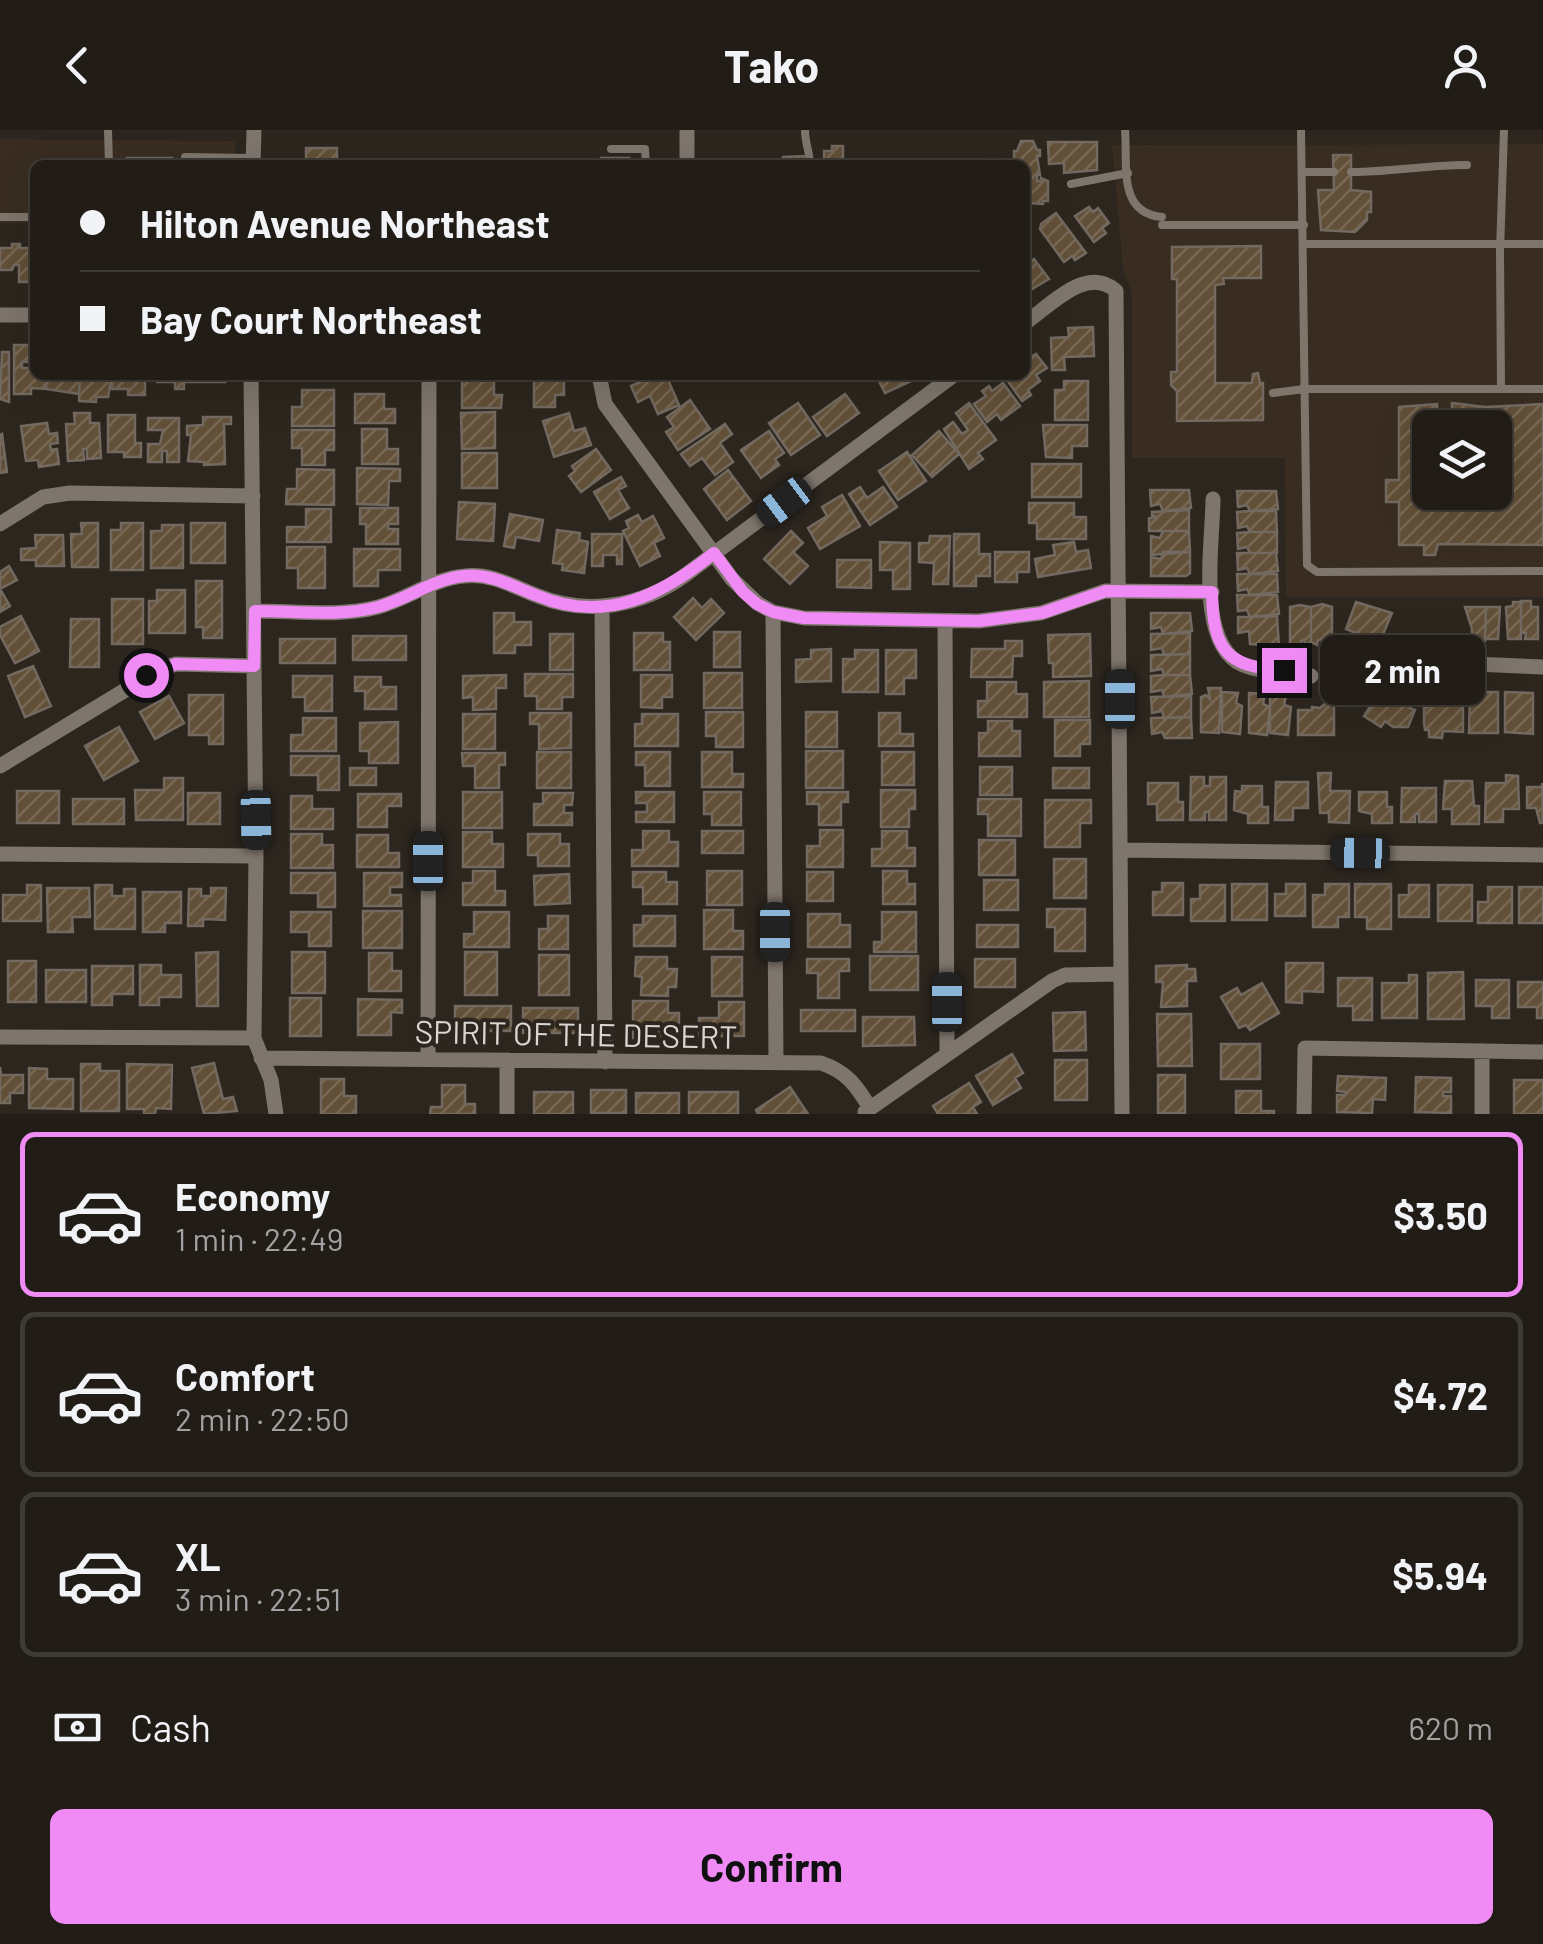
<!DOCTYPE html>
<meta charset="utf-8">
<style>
:root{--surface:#211c16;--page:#29251f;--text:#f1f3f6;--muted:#a2a1a1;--line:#3e3a35;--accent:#f08bf5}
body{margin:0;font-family:Barlow,sans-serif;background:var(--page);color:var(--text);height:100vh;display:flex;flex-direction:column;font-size:38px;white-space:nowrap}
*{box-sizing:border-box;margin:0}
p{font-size:32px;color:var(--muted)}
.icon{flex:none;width:55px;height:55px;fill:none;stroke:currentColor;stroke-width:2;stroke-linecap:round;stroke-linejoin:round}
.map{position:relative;height:984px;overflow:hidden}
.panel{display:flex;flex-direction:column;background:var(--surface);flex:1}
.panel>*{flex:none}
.banner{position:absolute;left:30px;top:30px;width:1000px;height:220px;border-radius:15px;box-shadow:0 10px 40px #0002,0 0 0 2px var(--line);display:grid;align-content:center;height:220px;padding:0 50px;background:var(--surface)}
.tools{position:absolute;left:1412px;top:280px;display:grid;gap:20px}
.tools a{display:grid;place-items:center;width:100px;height:100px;border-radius:15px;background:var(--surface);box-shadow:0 10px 40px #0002,0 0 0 2px var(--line);font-size:50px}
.end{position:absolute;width:45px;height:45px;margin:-22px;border:12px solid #f08bf5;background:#111;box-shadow:0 0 0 5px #111}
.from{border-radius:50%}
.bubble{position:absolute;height:70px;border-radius:15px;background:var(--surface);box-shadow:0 10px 40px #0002,0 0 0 2px var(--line);font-size:32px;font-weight:700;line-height:70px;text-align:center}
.car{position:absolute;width:30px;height:60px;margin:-30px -15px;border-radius:12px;box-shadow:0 0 8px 2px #0007;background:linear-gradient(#222 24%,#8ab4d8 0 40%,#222 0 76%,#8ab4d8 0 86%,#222 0)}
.banner b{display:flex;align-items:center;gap:35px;height:95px;font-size:38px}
.banner b+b{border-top:2px solid var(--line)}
.banner i{width:25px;height:25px;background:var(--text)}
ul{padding:18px 0 0;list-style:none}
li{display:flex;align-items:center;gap:30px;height:165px;margin:0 20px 15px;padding:0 30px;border:5px solid var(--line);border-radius:15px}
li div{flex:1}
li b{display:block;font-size:38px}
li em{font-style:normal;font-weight:700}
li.current{border-color:var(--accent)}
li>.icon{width:90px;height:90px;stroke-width:1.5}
.pay{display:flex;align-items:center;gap:25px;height:110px;padding:0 50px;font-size:38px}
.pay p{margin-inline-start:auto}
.primary-button{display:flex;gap:20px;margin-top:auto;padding:20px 50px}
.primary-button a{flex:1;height:115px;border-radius:15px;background:var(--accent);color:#111;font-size:40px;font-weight:700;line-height:115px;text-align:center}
header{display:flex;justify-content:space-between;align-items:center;height:130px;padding:0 50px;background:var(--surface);font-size:45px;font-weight:700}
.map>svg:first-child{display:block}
.built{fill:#382d20;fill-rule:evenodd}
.building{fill:url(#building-hatch);stroke:#726a61;stroke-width:2.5;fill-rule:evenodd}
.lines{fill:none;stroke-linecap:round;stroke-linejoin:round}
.lane{stroke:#7e766d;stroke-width:8}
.street{stroke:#7e766d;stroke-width:15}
.route{stroke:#f08bf5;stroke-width:12}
.labels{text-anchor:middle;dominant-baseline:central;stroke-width:8;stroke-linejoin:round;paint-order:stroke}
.street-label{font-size:32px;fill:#d9d5d0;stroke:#2c261e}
</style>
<header><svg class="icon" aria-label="back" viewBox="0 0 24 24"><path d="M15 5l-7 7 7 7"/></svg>Tako<svg class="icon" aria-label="person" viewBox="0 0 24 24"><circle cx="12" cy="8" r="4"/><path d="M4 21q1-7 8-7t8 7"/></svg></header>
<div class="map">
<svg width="1543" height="984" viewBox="0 0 1543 984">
<defs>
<pattern id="building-hatch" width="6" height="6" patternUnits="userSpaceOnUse" patternTransform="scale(2.5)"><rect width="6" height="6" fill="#624f37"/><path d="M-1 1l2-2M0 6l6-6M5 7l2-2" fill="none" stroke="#786753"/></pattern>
</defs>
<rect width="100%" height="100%" fill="#2c261e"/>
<path class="built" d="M0 9 235 11V35H35V93H0Z
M1543 14V467H1286L1285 328H1132V164L1123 139 1112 15ZM1430 298H1495V362H1430Z"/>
<path class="building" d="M1021 11H1033L1037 20H1040V26H1037L1040 45H1037V51H1041V48L1048 51V71H1043V74L1027 73 1025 77V35H1014V21H1017Z
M1048 12H1097V40L1064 43V33L1049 34Z
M832 16H843V35H818V31H824V21H832Z
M306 18H337V35H306Z
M1333 25H1351V60L1371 62V82H1367V90L1355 102 1321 100 1318 60H1334Z
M804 26V35H783V27Z
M127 28H172V35H127Z
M601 28H629V35H601Z
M1089 77 1093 82 1098 78 1109 93 1102 98 1106 103 1094 112 1075 86Z
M1056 83 1086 123 1075 130 1072 126 1064 132 1040 99 1041 94Z
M12 114H20V118H34L35 114 34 152H19V135H14L12 140H0V118H12Z
M1261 116V148H1223L1224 154 1215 155V253H1252L1253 244 1258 243 1260 253H1263V290L1177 291V261L1171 255V242H1177V149H1172V117Z
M1034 129 1049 149 1032 159 1025 150V136Z
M1093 197 1094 226 1064 227 1065 240H1052L1051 208 1069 207 1068 198Z
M14 215H29V232H22V238H32L35 219V245H46V259L31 258V264H14Z
M2 222H9V272L0 269Z
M1036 224 1047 238 1036 245 1040 251 1028 260 1031 265 1022 271 1004 246 1025 245V231Z
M46 245H80L79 264 46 259Z
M80 245H112L108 267H96V272L79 271Z
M112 245H145V265H128V259H112Z
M157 245H225V252H184V259H175V252H157Z
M280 245H317V250H280Z
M462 245H483V251H494V265H502L501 278H462Z
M534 245H564V265H555V277H534Z
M657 245H666L679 275 658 284 650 266 638 272 631 256Z
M876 245H919L920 247 885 263Z
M1064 251H1088V290H1055V260H1064Z
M1003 253 1020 276 1001 290 997 284 987 292 974 274 986 266 982 261 989 256 992 261Z
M302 260H334V296H292V277H302Z
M355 264H384V279H395V293H355Z
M845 264 859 283 827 306 813 287Z
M690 270 710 299 678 320 666 302 674 297 667 287Z
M798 273 820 305 791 325 769 293Z
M969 273 996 310 978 323 983 329 969 339 944 299 953 292 962 304 968 300 956 283Z
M1452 273 1485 277 1543 274V415L1438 414 1435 425H1424V415H1399V372H1386V350H1399V277L1437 274V281L1452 280ZM1430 298H1495V362H1430Z
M495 282V318L462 319 461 283Z
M74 283H90V293H99L101 328 87 329V319H83L84 330 68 331 66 294H75Z
M569 283 574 301 585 298 591 315 554 327 543 291Z
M108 285H135V313H141V327H124V322H108Z
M203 287H231V294H224L225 334 204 335V332L188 331 191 305H187V296L203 295Z
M148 288H179V332H167V321H162V332H148V314H160L163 300H148Z
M47 293 49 304 57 303 58 313 50 314 51 320 57 319 59 334 39 337 38 330 26 331 21 296Z
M725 294 732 304 720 313 733 332 715 345 702 328 690 336 681 324Z
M1043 295H1087V316H1072V328L1046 327Z
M362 299H387V319H398V334H362Z
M292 300H334V320H325V335H302V318H292Z
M769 301 784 323 775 329 779 335 761 348 741 320Z
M939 301 959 324 932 347 912 325Z
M2 304 7 342 0 343V305Z
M596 319 611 340 581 362 569 346 575 341 572 336Z
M907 322 926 351 898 370 879 341Z
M462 323H497V358H462Z
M1032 334H1081V367H1032Z
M357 338 400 339V351H389L388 375 357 374Z
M297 339 334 340V375L286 374 287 359H297Z
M728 340 751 371 727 390 704 359Z
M621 347 626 356 618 360 629 378 610 389 594 362Z
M860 357 867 368 883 357 897 377 870 395 849 364Z
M1150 360H1189L1191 378 1163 381 1160 374 1151 376Z
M1237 361H1276L1278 379 1250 381 1247 375 1238 377Z
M842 365 860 396 820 419 808 398 827 386 822 377Z
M459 372 495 374 493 411 457 409Z
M1029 373H1074V387H1086V409H1037V393H1029Z
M360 378H398V394H388V399H398V414H366V394H360Z
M306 379H331V412H287V397H306Z
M1189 380V401H1149V388L1157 387 1152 386V382Z
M1250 381H1276L1277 402H1250L1247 396 1238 398 1237 382Z
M510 384 543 390 539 411 516 407 514 418 504 416Z
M638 385 642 392 653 386 664 408 654 413 660 426 640 436 623 401 629 398 626 391Z
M81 393H98V437H72L71 404H82Z
M121 393H143V440H111V400H121Z
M191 393H225V433H191Z
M162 395H183V438H151V401H162Z
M557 400 580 403 579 410 588 412 584 443 562 440 563 434 553 433Z
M791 401 803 413 793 422 808 436 790 454 764 429Z
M1163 401H1189L1190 422 1151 425V406L1160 408Z
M1250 402H1277V423H1250L1247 417 1238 419 1237 403Z
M592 404H622V434H617V425H603V436H592Z
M954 404H979V424H990V446H976V456H954Z
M35 405H63L64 436H36V430H21V419L36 418Z
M930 406H950L948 454H933L934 433 919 432V413H929Z
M880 412 910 413V459H893V440H880Z
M1074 412 1076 422 1088 420 1091 438 1038 447 1035 429 1055 425 1053 415Z
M287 417H325V458H298V438H287Z
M354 419H400V440H378V456H354Z
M995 422H1029V442H1017V452H995Z
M1163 422H1190V443L1186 446H1151V427L1161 429Z
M1237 423H1276L1278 441 1250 444 1247 438 1238 440Z
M837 430H871V458L837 457Z
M9 436 17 450 0 459 10 476 0 482V442Z
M1237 444H1277L1278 462 1250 465 1247 459 1238 461Z
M196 451H222V508H203V497H196Z
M157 460H185V503H149V471H157Z
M1237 465H1277L1279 484 1250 487 1247 480 1238 481Z
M693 468 702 478 711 469 724 483 696 510 674 487Z
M112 469H143V514H112Z
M1521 471H1531V477H1538V509H1525L1526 503H1521Z
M1356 472 1392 483 1381 509 1375 506 1374 510 1346 499Z
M1513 472H1521V509H1508L1506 477 1513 476Z
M1322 474 1332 477V516L1321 515 1322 510H1318L1317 515 1311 512V477Z
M1300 475 1311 477V512L1305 515 1304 510 1301 511V515L1290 516V477Z
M1465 477H1486L1485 511H1472V499Z
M1486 477H1500L1498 509H1485Z
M494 483H514V492H531V515H515V523H494Z
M1151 483H1190L1192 501 1163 504 1161 497 1151 499Z
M21 486 39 521 15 533 0 505V497Z
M1277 486 1279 516 1250 514 1249 501 1238 503V487Z
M71 489H99V537H70Z
M714 502H740V537H714Z
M634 503H663V512H670V540H634Z
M1190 503V524L1164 525 1162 518 1151 520V504Z
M550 504H573V540H550Z
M1090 504 1091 546 1053 547V533H1049L1048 505Z
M353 506H406V530H353Z
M280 509H335V533H280Z
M1005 511H1022V526H1013L1012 547H971L972 519H1005Z
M1364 515 1369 521 1381 517 1390 542 1374 548 1377 556 1359 563 1350 542 1353 541 1350 532 1346 533 1343 523Z
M831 519V551L796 552V530L811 529V520Z
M855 520H878V562H843V529H855Z
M886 520H916V548H904V564H886Z
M1190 524V545H1164L1162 539 1151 541V525Z
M33 536 51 576 25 587 8 546Z
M704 543H742V578H704Z
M525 544H573V567H562V579H537V566H525Z
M506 545V558H496V579L473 580V567L463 568V546Z
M641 545H672V567H662V578L641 577Z
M1164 545H1190L1192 564 1164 567 1162 560 1151 562V546Z
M293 546H332V581H305V567H293Z
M355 547H381V557H396V579H365V561H355Z
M1395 548 1419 563 1410 578 1415 580 1408 597H1393L1385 591 1381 597 1364 586 1379 562 1384 566Z
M1089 551V587H1044V552Z
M987 552H1016V564H1027V587H978V571H987Z
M1208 558H1221L1219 603 1201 602V567L1206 565 1210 569Z
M1436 561 1463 562V602L1443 601 1442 608 1429 607V600H1425L1424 593V578L1436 574Z
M1222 562 1238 563 1236 573 1242 576 1240 604 1222 602Z
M1470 562H1498V603H1469Z
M1505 562 1533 563V604L1505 602Z
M1249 563 1265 564 1263 574 1270 577 1267 605 1249 603Z
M1270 564 1286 565 1284 575 1291 577 1288 605 1270 603Z
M189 565H223V614H209V605H189Z
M169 566 184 593 155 609 140 582Z
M1191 566V587L1164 588 1162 581 1152 583 1151 567Z
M1326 573 1334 575V605H1298V580H1312V577L1320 578Z
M706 582H743V617H716V606H706Z
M806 582H837V617H806Z
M530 583H571V618L539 619V594H530Z
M879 583H900V604H913V616H879Z
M463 584H495V619H463Z
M642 584H678V616H635V594H642Z
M1191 587 1192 608H1165L1162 602 1152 604 1151 588Z
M303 588H336V621H291V605H303Z
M1055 590H1090V614H1080V626H1055Z
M988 591H1012V601H1020V626H979V603H988Z
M398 592V633H369V621H360V593Z
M119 597 138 631 104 650 85 616Z
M806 621H843V658H806Z
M537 622H571V658H537Z
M636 622H670V656H645V635H636Z
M702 622H732V644H743V657H702Z
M882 622H914V655H882Z
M462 623H505V635H499V658H475V636H463Z
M291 626H339V660H318V645H291Z
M980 637H1012V665H980Z
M350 638H376V655H350Z
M1053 638H1089V658H1053Z
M1318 643H1331L1330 661H1350L1349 693 1329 692V683H1320Z
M1506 645 1518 646 1519 679H1503V692H1485L1486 653H1506Z
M1191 647H1204V656H1210V647H1226V690H1209V682H1205V690H1190Z
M164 648H183V690H136L135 660H164Z
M1445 651H1472L1474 676H1479V694H1452V679H1443Z
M1276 652H1308V678H1293V690H1275Z
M1148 653H1178V672H1183V690H1157V674H1148Z
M1542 653 1543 693H1540L1536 678H1527V657H1542Z
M1242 656H1262V677H1268V693H1248V684L1234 680 1235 661 1242 662Z
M1402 658H1436V692H1419V684H1415V692H1401Z
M881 660H915V679H909V697H881Z
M17 661H59V693H17Z
M463 662H502V698H463Z
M636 662H674V692H636V682H647V673H636Z
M704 662H741V695H712V684H704Z
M807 662H848V672H841V695H819V674H807Z
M1359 662H1387V677H1392V693H1372V684L1359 681Z
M188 663H220V694H188Z
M543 663H573L572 675H564V683H572V695H534V674H543Z
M358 664H401V676H387V697H358Z
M291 666H312V679H333V699H291Z
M73 669H124V694H73Z
M978 669H1021V706H988V684H978Z
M1045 670H1091V693H1080V717H1045Z
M820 700H843V737H807V716H820Z
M643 701H669V712H678V736H632V720H643Z
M702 701H743V723H702Z
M882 701H907V718H915V736H872V719H882Z
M463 702H492V714H503V737H463Z
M291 704H322V715H333V738H291Z
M528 704H560V714H569V736H538V725H528Z
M357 705H388V723H399V737H357Z
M979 710H1015V745H979Z
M1054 729H1086V768H1054Z
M473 741H495V761H505V775H463V753H473Z
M707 741H742V775H707Z
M883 741H907V754H915V774H883Z
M633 742H666V752H677V774H643V757H633Z
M807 742H833V771H807Z
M291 743H335V777H318V763H291Z
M364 743H402V757H390V765H401V776H364Z
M569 744 570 773 535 775 534 746Z
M984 750H1018V780H984Z
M1162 753H1183V785H1153V762H1162Z
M1232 754H1267V790H1232Z
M1286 754H1305V786H1275V764H1286Z
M1325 754H1349V787H1338V797H1313V765H1325Z
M1355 754H1391V799H1367V787H1355Z
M27 755H41V791H3V765H27Z
M95 755H112V766H124V759H135V799H95Z
M1200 755H1225V791H1191V769H1200Z
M1409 755H1429V787H1399V765H1409Z
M1438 755H1472V791H1438Z
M1488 757H1512V793H1478V772H1488Z
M1519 757H1543V793H1519Z
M47 758H89L90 787H72L73 802H48Z
M211 758H226L225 790 203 789V796H188L189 759H201V766H211Z
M143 762H181V793H165V802H143Z
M1047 779H1085V821H1055V797H1047Z
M704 780H733V801H743V819H704Z
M363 781H402V818H363Z
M291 782H331V816H309V802H291Z
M474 782H509V817H464V804H474Z
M882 782H916V822H874V812H882Z
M808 784H840V795H850V817H808Z
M548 786H568V819H539V799H548Z
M643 786H675V816H634V795H643Z
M977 795H1018V817H977Z
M218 822V876H197L196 823Z
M292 822H325V863H292Z
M465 822H497V865H465Z
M369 823H392V841H401V861H369Z
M539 825H569V865H539Z
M870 826H918V860H870Z
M636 827H667V839H677L676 857H668V866L641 865 642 847 635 846Z
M712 827H742V866H712Z
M807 829H849V841H839V868H818V843H807Z
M975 829H1015V857H975Z
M8 831H36V872H8Z
M1286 833H1323V862L1302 861V873L1286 872Z
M140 835H161V845H181V867H159V875H140Z
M1187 835V839H1195L1196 851H1187V876L1161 877 1163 852H1156V836Z
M92 836H133V864H112V875H92Z
M46 840H86V872H46Z
M1463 842 1464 889H1428V843Z
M1409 845H1417V888H1382V853H1409Z
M1338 848H1372V890H1353V876H1338Z
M1476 850H1509V888H1492V876H1476Z
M1518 852H1543V888H1537V877H1518Z
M1262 853 1279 883 1250 900 1246 895 1239 898 1221 867 1237 858 1241 865Z
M290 868H321V906H290Z
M358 869 402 870V883L391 882V905H358Z
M633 871H668V883H679V896H687V908H633Z
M719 872H744V906H699V888H719Z
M455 876H511V901H455Z
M523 878H578V903H523Z
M801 880H855V901H801Z
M1085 882 1086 920 1054 921 1053 883Z
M1157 884H1191L1192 936H1158Z
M863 887H914L915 915 863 916Z
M1221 914H1260V949H1221Z
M1012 924 1023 943 1015 948 1021 958 993 975 976 946Z
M1055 930H1087V970H1055Z
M214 933 223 969 233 967 237 981 204 984 192 938Z
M81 934H100V941H119V981H81Z
M127 934 172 935 171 979 156 978 155 984H144V979H127Z
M0 937 1 945H23V963H10V973H0Z
M29 938 47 939V949H73V979L29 978Z
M1158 945H1185V983H1158Z
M1338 946 1386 948 1385 970 1373 969 1372 983 1337 982V965H1345L1346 962 1337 961Z
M1416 947 1451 948V962H1443V966H1451V983L1415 982Z
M321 949H344V966H356V984H321Z
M1514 950H1543V984H1514Z
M969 953 981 972 973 977 977 984H938L933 976Z
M442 955H465V974H475V984H430L431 977H442Z
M790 957 808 984H758L756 980Z
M591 960H626V983H591Z
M1236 961H1261V981H1274V984H1236Z
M534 962H573V984H534Z
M689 962H738V984H689Z
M636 963H679V984H636Z"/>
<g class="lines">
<path class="lane" d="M108 0 109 35
M805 0C805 14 810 22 810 35
M1125 0C1128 35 1117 83 1162 87
M1301 0 1307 435 1317 442 1543 441
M611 19H645L646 35
M185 27 253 28
M1304 42H1334
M1351 42C1390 42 1428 35 1467 35
M1071 54 1128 43
M0 87H35
M1162 95H1304
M1304 114H1543
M1501 259 1500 122 1504 0
M1273 263 1304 259H1543"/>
<path class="street" d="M687 0V35
M253 35 254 0
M0 185H35
M1025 193C1050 176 1087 134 1116 161L1122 984
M251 245 256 726 254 908 271 950 276 984
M599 245 605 274 732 449 757 473 773 482 804 488 979 491 1041 483 1105 461 1212 462
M1213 369C1213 412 1195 514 1243 535 1264 544 1289 539 1311 546
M0 394 43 367 70 363 253 366
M602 476 605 932
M255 481C294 481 340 487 378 477 408 469 434 448 465 446 492 443 514 457 538 466 587 486 642 476 684 446L954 245
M773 482 776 933
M945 491 947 924
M1432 517 1451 533 1543 537
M0 636 160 539 176 534 254 536
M1121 720 1543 725
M0 724 256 726
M0 907 254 908
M1482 921V984
M261 928 821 933C847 942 856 955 870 978
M428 929 429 245
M507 930V984
M865 982 1052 851 1065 845 1121 844
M1304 984 1305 918 1543 922"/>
</g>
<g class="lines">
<path class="route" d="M146 545 176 534 254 536 255 481C294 481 340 487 378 477 408 469 433 449 464 446 491 443 514 457 538 466 606 494 662 465 714 423L743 462 757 474 773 482 804 488 979 491 1042 483 1106 461 1212 462C1213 518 1225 538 1284 540"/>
</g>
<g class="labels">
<g class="street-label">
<text transform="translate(576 903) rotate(1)">SPIRIT OF THE DESERT</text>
</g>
</g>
</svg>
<div class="tools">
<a><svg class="icon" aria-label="layers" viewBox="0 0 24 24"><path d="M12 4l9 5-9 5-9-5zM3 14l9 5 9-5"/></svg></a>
</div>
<i class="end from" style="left:146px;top:545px"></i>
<i class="end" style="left:1284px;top:540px"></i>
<div class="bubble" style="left:1320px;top:505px;width:165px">2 min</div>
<i class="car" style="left:784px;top:372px;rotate:233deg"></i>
<i class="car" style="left:1120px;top:569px;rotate:0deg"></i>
<i class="car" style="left:256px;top:690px;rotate:179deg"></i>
<i class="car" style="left:1360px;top:723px;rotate:271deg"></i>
<i class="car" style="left:428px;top:731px;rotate:0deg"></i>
<i class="car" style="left:775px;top:802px;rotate:180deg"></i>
<i class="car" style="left:947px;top:872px;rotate:0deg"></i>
<div class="banner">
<b><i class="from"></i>Hilton Avenue Northeast</b>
<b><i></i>Bay Court Northeast</b>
</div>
</div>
<section class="panel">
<ul>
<li class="current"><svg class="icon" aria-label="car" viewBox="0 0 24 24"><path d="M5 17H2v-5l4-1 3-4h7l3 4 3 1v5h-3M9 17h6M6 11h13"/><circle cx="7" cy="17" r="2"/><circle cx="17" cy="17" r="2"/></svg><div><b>Economy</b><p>1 min · 22:49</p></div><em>$3.50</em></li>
<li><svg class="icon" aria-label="car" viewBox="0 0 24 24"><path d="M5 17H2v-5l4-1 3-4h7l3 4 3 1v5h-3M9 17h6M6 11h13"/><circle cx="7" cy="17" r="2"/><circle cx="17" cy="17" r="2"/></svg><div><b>Comfort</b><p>2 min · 22:50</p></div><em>$4.72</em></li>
<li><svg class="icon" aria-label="car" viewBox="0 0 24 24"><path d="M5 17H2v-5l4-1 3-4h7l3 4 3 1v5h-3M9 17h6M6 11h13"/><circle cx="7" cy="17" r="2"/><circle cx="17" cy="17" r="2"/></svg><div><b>XL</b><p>3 min · 22:51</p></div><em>$5.94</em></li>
</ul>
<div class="pay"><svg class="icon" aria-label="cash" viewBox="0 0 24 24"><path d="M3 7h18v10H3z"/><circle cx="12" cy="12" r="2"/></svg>Cash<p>620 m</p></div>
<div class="primary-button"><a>Confirm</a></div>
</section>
